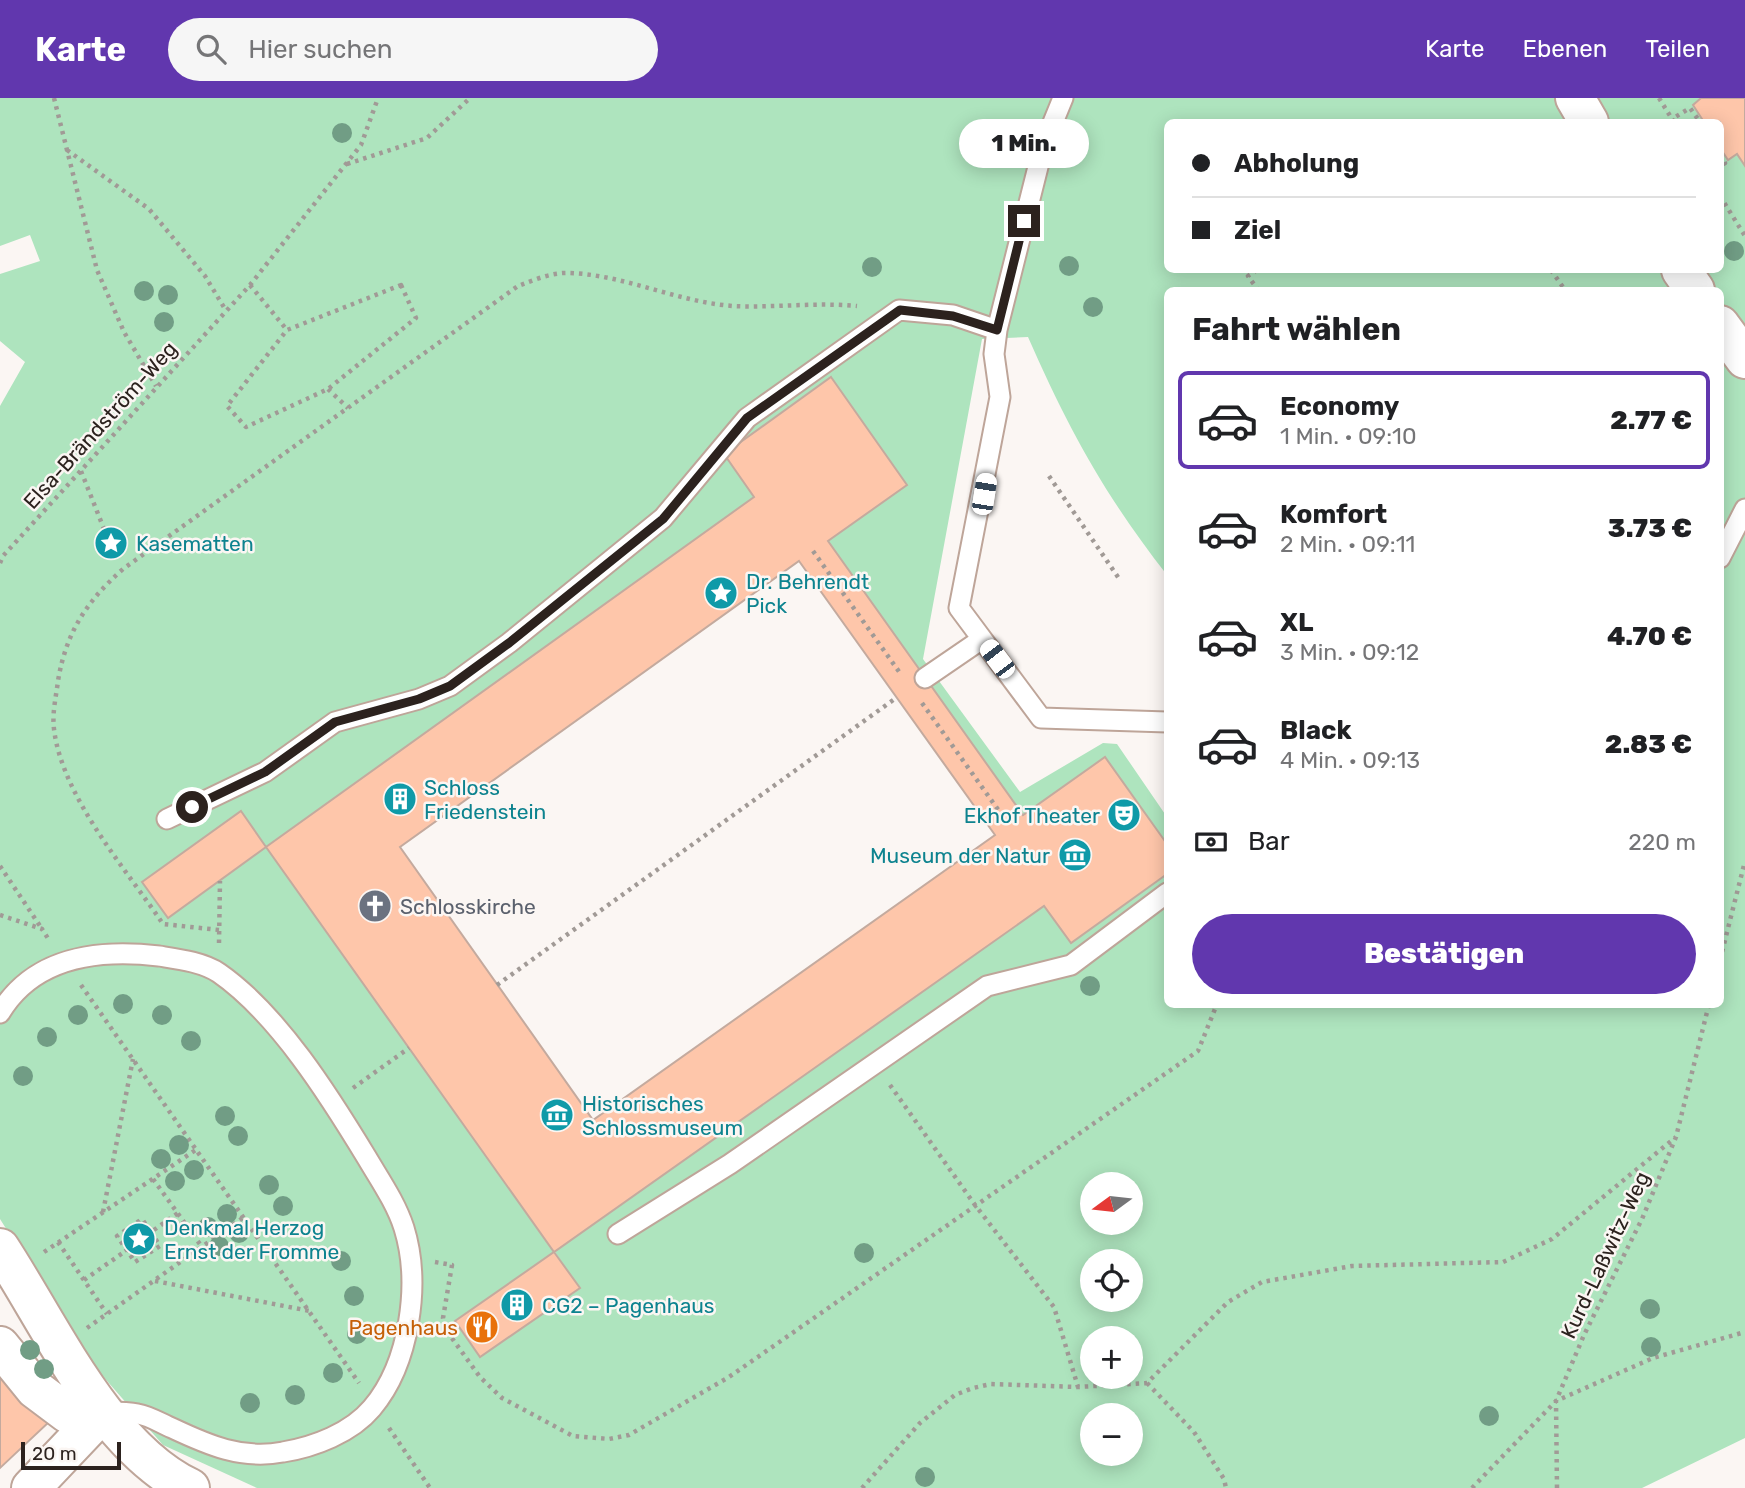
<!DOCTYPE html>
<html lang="de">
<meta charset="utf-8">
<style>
:root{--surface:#fff;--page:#f6f6f6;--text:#202124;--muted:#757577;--line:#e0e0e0;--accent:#6137ae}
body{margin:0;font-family:Rubik,sans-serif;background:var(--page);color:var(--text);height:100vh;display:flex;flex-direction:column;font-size:26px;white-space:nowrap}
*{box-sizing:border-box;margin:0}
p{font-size:23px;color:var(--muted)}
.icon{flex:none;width:38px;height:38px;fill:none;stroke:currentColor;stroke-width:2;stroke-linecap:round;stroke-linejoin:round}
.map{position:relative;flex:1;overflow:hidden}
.sheet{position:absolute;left:1164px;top:189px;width:560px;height:721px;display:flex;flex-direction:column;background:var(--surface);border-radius:10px;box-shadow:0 4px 18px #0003}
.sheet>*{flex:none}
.banner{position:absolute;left:1164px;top:21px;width:560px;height:154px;border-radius:10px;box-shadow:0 4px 18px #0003;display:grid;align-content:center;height:154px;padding:0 28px;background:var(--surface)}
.needle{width:46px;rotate:255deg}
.fabs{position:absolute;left:1080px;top:1074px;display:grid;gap:14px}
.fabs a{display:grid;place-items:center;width:63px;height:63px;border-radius:50%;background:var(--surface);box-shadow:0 4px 18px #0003;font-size:35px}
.scale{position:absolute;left:21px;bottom:18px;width:100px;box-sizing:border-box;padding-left:7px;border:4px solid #2c221e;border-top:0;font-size:19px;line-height:24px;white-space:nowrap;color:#2c221e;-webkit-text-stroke:5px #fbf6f3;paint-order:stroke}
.end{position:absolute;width:32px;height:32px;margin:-16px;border:9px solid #2c221e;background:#fff;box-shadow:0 0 0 4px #fff}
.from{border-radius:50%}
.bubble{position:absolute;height:49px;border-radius:24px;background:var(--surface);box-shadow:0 4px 18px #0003;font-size:23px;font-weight:800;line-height:49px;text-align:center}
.car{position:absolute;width:21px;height:42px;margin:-21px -10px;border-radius:9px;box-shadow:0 0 5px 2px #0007;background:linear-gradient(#fff 24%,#345 0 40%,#fff 0 76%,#345 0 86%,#fff 0)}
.banner b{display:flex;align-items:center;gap:24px;height:66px;font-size:26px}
.banner b+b{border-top:2px solid var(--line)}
.banner i{width:18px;height:18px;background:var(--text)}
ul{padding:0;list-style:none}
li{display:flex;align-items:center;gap:21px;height:98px;margin:0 14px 10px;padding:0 14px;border:4px solid transparent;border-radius:10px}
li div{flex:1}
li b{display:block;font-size:26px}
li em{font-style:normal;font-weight:800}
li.current{border-color:var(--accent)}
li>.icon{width:63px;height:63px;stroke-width:1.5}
h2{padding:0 28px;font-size:32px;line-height:84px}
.pay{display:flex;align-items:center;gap:18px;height:77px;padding:0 28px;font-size:26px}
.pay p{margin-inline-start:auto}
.cta{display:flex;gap:14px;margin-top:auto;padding:14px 28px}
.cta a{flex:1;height:80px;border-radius:42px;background:var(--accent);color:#fff;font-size:28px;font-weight:800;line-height:80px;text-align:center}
header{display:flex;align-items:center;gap:42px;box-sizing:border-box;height:98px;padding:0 35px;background:var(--accent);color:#fff}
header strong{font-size:33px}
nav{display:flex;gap:38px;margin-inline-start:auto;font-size:24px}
.search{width:490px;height:63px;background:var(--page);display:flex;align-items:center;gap:18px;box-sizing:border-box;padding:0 24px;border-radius:38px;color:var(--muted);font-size:26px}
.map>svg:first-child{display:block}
.green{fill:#aee4be;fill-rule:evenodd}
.building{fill:#fec6aa;stroke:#c4aa9e;stroke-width:2;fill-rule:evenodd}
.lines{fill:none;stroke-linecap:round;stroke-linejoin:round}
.lane-casing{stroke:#bea599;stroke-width:23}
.street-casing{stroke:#bea599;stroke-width:42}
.path{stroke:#a19a96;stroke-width:4.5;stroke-dasharray:3.5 5;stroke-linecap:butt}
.lane{stroke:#fff;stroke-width:19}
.street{stroke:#fff;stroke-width:38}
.tree{fill:#719d85}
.route{stroke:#2c221e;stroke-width:9}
.labels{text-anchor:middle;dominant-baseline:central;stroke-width:5;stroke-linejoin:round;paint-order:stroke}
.street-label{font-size:21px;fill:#2c221e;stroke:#fbf6f3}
.culture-label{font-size:21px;fill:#0d838f;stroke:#fbf6f3;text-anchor:start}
.worship-label{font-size:21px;fill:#5b616d;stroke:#fbf6f3;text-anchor:start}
.food-label{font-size:21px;fill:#c56008;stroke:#fbf6f3;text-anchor:end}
</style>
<header>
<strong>Karte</strong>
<div class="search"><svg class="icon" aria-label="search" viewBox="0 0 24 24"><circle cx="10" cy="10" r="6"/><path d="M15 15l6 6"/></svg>Hier suchen</div>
<nav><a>Karte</a><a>Ebenen</a><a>Teilen</a></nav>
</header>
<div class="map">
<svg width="1745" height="1390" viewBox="0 0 1745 1390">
<rect width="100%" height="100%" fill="#fbf6f3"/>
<path class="green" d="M0 0H1745V1340L1642 1390H257L163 1347 87 1260 0 1121V308L25 264 0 243V176L40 163 30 137 0 148ZM1167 24H1720V172H1167ZM1167 192H1720V906H1167V776L1071 845 1044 808 554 1153 267 749 754 399 724 356 831 280 907 387 828 443 1023 717 1105 659 1167 746V719L1117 646 1103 645 1020 694 923 561 982 241 1028 239C1068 330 1105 398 1167 477ZM241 713 266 749 168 820ZM1092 1087H1130V1125H1092ZM555 1154 579 1190 480 1259 455 1223ZM1092 1164H1130V1202H1092ZM1092 1241H1130V1279H1092ZM1092 1318H1130V1356H1092Z"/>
<path class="building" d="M1701 0H1745V68L1737 56 1728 62 1720 50V24H1704L1693 7Z
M831 279 907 387 828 443 1023 717 1105 659 1167 746V776L1071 845 1044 808 554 1154 266 749 754 399 724 356ZM799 463 995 737 593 1022 400 749Z
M241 713 266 749 168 820 142 784Z
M554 1154 580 1190 480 1259 455 1223Z
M0 1271 50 1323 0 1370Z"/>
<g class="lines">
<defs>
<path id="lane" d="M1063 0 1043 49 997 232 994 256 1000 299 959 510 1041 620 1167 624
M1720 460 1745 411
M925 580 982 541
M167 721 265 674 335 624 419 601 450 588 509 545 663 420 747 320 899 212 953 217 997 232
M0 915C34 858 100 851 159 858 178 861 203 864 219 875 278 916 330 999 367 1060 380 1082 396 1105 404 1130 421 1185 410 1265 372 1310 351 1335 314 1349 283 1354 242 1362 208 1347 172 1330 162 1326 150 1318 138 1316 128 1314 117 1314 107 1314
M618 1136 730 1066 987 888 1071 867 1167 795"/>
<path id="street" d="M1575 0 1589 24
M1681 172 1695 192
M1720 227 1745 261
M0 1150C50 1226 105 1350 190 1390
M0 1248 35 1291 67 1315 103 1314
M31 1390 103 1314"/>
</defs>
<use href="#lane" class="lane-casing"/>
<use href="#street" class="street-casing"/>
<path class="path" d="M54 0 97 172 124 234 156 288
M1659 0 1672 21
M1674 24 1672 21 1690 10 1700 24
M1720 30H1721
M67 52 149 111 205 178 225 211
M1720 57 1725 65 1720 68
M347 66 427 40 470 0
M1720 98 1745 138
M1257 172 1248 178 1258 192
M1551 172 1565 192
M250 187 287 232
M401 187 416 220 328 291 246 329 227 308 287 232Z
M328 291 348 310
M81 373 104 431
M1049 378 1120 482
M813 453 900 575
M0 465 3 458 250 187 361 47 378 0
M922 605 1009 727
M0 768 42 831
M0 817 42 831 49 842
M219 832 163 826C126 771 62 699 54 631 52 615 56 599 58 583 66 534 87 503 123 471L518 188C534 182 552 174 570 175 625 177 677 204 733 208 774 210 816 204 857 208
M219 845 220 783
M1720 862 1745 763
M81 887 359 1285
M497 887 896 600
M890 987 975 1107 1054 1209 1078 1289
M353 990 409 950
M153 1081 202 1149
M103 1114 133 961
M151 1134 160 1148 135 1164 117 1138 142 1121 151 1134 178 1115
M58 1144 107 1216
M44 1154 197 1051
M435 1164 452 1167 443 1220 446 1232 480 1279 502 1300 573 1338 609 1341 629 1337 729 1279 1198 953 1217 906
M84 1182 127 1152
M155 1183 310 1213
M87 1230 244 1119
M1147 1285 1194 1334 1224 1381 1226 1390
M389 1330 430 1390
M862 1390 920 1325 955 1297 973 1290 991 1286 1078 1289 1147 1285 1228 1204 1262 1184 1352 1168 1503 1164 1552 1141 1676 1039
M1472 1390 1556 1303 1584 1237 1642 1121 1676 1039 1709 906
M1557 1390 1556 1303 1653 1260 1745 1234"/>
<use href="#lane" class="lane"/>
<use href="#street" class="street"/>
</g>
<g class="tree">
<circle cx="342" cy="35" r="10"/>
<circle cx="1734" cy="153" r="10"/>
<circle cx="1069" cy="168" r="10"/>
<circle cx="872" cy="169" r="10"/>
<circle cx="144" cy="193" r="10"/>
<circle cx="168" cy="197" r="10"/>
<circle cx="1093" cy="209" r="10"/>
<circle cx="164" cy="224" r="10"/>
<circle cx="1090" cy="888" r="10"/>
<circle cx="123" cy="906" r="10"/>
<circle cx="78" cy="917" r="10"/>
<circle cx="162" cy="917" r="10"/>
<circle cx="47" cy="939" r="10"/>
<circle cx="191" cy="943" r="10"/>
<circle cx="23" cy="978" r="10"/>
<circle cx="225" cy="1018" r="10"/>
<circle cx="238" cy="1038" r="10"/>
<circle cx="179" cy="1047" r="10"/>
<circle cx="161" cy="1061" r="10"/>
<circle cx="194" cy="1072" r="10"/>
<circle cx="175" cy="1083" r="10"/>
<circle cx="269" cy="1087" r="10"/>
<circle cx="283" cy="1108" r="10"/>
<circle cx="227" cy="1116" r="10"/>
<circle cx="208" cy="1129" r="10"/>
<circle cx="239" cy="1135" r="10"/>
<circle cx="219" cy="1148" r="10"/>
<circle cx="864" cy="1155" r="10"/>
<circle cx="341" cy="1163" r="10"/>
<circle cx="354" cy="1198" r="10"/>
<circle cx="1650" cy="1211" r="10"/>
<circle cx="357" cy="1236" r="10"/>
<circle cx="1651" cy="1249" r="10"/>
<circle cx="30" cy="1252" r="10"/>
<circle cx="44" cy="1271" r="10"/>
<circle cx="333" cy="1275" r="10"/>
<circle cx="295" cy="1297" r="10"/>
<circle cx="250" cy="1305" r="10"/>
<circle cx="1489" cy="1318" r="10"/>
<circle cx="925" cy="1379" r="10"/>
</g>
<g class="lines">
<path class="route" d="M192 709 265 674 335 624 419 601 450 588 509 545 663 421 747 320 900 212 953 218 997 232 1024 123"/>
</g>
<defs>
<symbol id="sight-disc" viewBox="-11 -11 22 22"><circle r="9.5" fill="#0f9aa8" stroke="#fbf6f3"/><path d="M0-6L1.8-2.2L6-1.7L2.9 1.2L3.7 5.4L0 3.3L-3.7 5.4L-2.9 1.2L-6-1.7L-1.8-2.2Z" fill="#fff"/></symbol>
<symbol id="building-disc" viewBox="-11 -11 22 22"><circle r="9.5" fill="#0f9aa8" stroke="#fbf6f3"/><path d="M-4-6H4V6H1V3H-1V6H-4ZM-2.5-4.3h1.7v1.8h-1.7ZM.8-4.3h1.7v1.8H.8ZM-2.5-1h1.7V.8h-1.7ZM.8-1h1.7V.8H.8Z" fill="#fff"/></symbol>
<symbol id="theatre-disc" viewBox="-11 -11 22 22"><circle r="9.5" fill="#0f9aa8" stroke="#fbf6f3"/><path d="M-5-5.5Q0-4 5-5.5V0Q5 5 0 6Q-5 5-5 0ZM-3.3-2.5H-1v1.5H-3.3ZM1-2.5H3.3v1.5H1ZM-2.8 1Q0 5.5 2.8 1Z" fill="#fff"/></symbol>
<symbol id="museum-disc" viewBox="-11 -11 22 22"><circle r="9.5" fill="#0f9aa8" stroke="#fbf6f3"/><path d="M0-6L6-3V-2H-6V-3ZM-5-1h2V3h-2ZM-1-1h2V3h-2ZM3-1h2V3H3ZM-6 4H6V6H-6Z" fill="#fff"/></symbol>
<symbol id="church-disc" viewBox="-11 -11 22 22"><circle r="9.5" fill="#6b7280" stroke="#fbf6f3"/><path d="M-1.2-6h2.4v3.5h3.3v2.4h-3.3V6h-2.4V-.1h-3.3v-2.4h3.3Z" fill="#fff"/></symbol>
<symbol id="restaurant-disc" viewBox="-11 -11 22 22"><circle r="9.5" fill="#e8710a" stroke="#fbf6f3"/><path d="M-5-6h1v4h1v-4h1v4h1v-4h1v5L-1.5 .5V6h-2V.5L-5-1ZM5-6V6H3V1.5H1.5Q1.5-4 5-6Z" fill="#fff"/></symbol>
</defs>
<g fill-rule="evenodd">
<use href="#sight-disc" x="92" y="426" width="38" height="38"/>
<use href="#sight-disc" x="702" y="476" width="38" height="38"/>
<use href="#building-disc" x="381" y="682" width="38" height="38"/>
<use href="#theatre-disc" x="1105" y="698" width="38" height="38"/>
<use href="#museum-disc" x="1056" y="738" width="38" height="38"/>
<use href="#church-disc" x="356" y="789" width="38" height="38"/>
<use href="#museum-disc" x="538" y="998" width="38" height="38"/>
<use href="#sight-disc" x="120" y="1122" width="38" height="38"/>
<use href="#building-disc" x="498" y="1188" width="38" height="38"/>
<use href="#restaurant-disc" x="463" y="1210" width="38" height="38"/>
</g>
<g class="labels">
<g class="street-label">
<text transform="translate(100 327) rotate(-48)">Elsa-Brändström-Weg</text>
<text transform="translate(1605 1157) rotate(-65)">Kurd-Laßwitz-Weg</text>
</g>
<g class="culture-label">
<text x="136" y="445">Kasematten</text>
<text x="746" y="483">Dr. Behrendt<tspan x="746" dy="24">Pick</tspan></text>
<text x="424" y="689">Schloss<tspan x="424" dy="24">Friedenstein</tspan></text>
<text x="1100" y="717" text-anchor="end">Ekhof Theater</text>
<text x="1050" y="757" text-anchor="end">Museum der Natur</text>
<text x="582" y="1005">Historisches<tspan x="582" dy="24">Schlossmuseum</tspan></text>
<text x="164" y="1129">Denkmal Herzog<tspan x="164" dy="24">Ernst der Fromme</tspan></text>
<text x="542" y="1207">CG2 – Pagenhaus</text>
</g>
<g class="worship-label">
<text x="400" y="808">Schlosskirche</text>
</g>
<g class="food-label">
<text x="458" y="1229">Pagenhaus</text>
</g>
</g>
</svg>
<div class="fabs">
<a><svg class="needle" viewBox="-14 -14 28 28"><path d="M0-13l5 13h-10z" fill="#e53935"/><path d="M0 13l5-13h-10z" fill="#757577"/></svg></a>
<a><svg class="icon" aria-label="locate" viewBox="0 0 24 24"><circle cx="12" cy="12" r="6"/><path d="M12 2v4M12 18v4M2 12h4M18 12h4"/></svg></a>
<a>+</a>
<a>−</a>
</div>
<div class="scale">20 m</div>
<i class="end from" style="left:192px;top:709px"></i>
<i class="end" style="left:1024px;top:123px"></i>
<div class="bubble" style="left:959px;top:21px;width:130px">1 Min.</div>
<i class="car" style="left:984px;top:396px;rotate:9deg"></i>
<i class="car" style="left:997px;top:561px;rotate:323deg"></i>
<div class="banner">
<b><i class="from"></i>Abholung</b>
<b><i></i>Ziel</b>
</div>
<section class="sheet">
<h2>Fahrt wählen</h2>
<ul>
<li class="current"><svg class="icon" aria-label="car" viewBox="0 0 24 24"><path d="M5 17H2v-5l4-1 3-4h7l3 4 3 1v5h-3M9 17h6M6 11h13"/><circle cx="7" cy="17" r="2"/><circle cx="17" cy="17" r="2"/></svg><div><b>Economy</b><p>1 Min. · 09:10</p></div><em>2.77 €</em></li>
<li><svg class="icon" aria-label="car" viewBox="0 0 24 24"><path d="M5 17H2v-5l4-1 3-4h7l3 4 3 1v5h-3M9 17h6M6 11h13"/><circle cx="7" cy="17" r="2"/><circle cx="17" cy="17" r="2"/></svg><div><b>Komfort</b><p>2 Min. · 09:11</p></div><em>3.73 €</em></li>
<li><svg class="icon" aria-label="car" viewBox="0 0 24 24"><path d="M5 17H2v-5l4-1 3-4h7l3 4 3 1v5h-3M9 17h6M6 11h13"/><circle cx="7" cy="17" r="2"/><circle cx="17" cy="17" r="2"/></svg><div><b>XL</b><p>3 Min. · 09:12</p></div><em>4.70 €</em></li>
<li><svg class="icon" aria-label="car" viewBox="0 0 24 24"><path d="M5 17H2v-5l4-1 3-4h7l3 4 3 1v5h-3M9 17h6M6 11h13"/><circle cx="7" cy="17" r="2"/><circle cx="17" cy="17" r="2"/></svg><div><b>Black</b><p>4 Min. · 09:13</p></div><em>2.83 €</em></li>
</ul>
<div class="pay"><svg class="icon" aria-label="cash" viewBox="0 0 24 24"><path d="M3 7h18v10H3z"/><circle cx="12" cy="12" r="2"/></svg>Bar<p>220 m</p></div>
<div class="cta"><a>Bestätigen</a></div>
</section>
</div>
